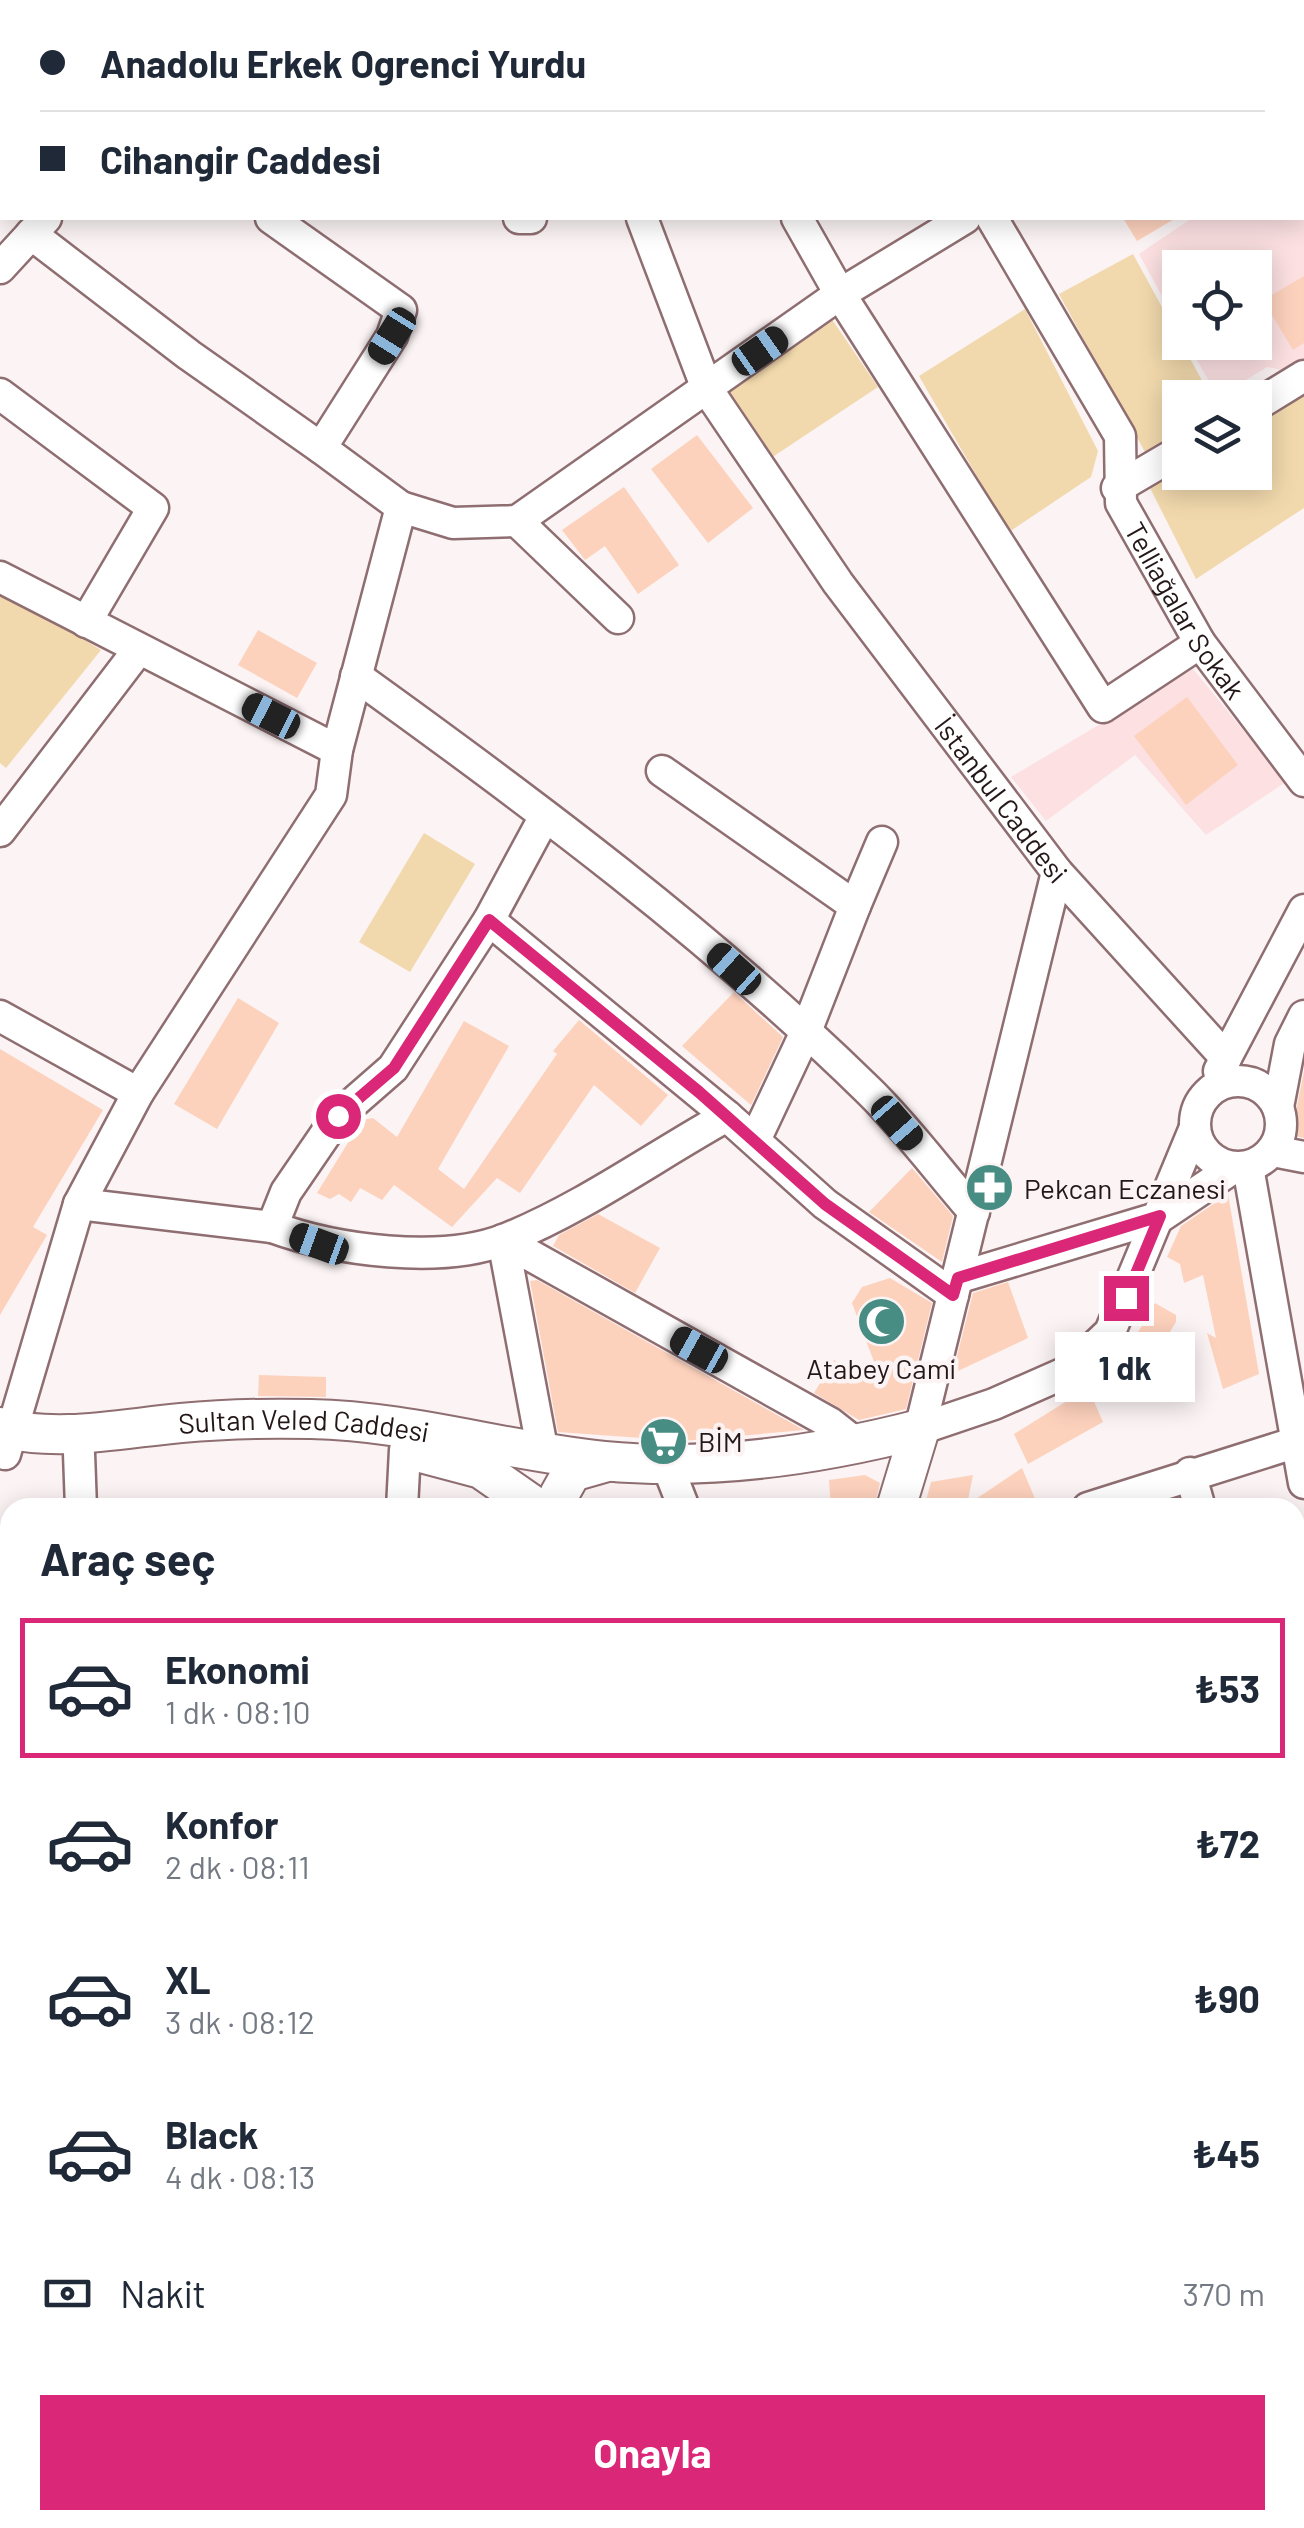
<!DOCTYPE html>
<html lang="tr">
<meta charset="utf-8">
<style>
:root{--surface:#fff;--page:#f2f2f3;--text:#1f2937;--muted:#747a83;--line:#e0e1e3;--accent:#db2777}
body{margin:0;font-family:Barlow,sans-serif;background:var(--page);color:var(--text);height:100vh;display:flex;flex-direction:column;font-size:38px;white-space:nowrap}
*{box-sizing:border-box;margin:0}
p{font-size:32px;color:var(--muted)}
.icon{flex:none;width:55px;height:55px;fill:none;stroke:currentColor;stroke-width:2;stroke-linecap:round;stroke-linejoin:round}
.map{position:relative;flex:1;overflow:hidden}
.details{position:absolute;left:0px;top:1498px;width:1305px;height:1032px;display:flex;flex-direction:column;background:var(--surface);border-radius:30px 30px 0 0;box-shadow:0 5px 25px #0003}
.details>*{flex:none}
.top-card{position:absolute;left:0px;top:0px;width:1305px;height:220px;box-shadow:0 5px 25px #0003;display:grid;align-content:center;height:220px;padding:0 40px;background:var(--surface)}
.tools{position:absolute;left:1162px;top:250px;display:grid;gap:20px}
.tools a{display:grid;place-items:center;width:110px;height:110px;border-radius:0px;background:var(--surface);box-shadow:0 5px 25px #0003;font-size:50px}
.end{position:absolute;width:45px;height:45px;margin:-22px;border:12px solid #db2777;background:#fff;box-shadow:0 0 0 5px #fff}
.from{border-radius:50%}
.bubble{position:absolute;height:70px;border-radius:0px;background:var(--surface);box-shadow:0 5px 25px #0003;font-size:32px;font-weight:700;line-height:70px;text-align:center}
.car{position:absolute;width:30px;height:60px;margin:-30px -15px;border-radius:12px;box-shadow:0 0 8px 2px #0007;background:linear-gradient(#222 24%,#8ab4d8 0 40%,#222 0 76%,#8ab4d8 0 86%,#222 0)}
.top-card b{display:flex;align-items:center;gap:35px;height:95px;font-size:38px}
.top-card b+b{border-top:2px solid var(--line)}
.top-card i{width:25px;height:25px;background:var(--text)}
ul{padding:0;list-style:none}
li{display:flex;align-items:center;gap:30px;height:140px;margin:0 20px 15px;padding:0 20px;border:5px solid transparent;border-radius:0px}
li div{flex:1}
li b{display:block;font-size:38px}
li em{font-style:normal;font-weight:700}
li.current{border-color:var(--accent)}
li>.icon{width:90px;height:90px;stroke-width:1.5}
h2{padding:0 40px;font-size:45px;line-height:120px}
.pay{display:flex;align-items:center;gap:25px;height:110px;padding:0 40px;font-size:38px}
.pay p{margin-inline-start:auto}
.button{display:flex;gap:20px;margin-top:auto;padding:20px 40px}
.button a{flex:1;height:115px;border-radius:0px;background:var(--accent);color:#fff;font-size:40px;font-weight:700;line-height:115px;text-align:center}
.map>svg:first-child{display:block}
.built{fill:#fce0e2}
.green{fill:#f2d9ad}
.building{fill:#fdd2bd}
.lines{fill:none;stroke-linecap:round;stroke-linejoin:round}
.minor-casing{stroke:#8f6e71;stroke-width:35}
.major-casing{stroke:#8f6e71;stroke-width:42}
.minor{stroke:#fff;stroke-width:30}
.major{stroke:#fff;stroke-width:38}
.route{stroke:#db2777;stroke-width:12}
.labels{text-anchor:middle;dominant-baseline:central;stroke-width:9;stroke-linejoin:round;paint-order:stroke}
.street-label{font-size:28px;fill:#241718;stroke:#fbf3f4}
.poi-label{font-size:28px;fill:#241718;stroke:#fbf3f4;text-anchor:start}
</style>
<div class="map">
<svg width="1304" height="2528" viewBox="0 0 1304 2528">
<rect width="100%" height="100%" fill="#fbf3f4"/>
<path class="built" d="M1304 140V360L1287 371 1267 367 1218 397 1187 343 1255 342V268H1180V329L1139 254 1192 218H1302Z
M1193 669 1286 782 1206 835 1135 755 1046 821 1011 777Z
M0 2191 10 2198V2367L0 2368Z"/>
<path class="green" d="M1133 254 1211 397 1180 398V433L1145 452 1059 294Z
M1025 309 1098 451 1091 477 1009 532 919 376Z
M829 315 878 387 771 458 722 385Z
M1304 395V508L1196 579 1148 484 1180 466V472H1255V423Z
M0 589 101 650 6 768 0 763Z
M424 833 475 864 410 972 359 942Z
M10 1642V1753L5 1800 0 1799V1643Z
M10 2397V2520H117L119 2528H0V2398Z"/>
<path class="building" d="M1123 218H1176L1137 241Z
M1304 276V343L1293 350 1263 300Z
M697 435 753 508 708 543 651 469Z
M624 487 679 565 638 594 605 546 585 560 562 530Z
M258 630 317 663 297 698 238 665Z
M1187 697 1238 765 1186 805 1134 736Z
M734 992 783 1037 751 1105 682 1046Z
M238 998 279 1023 217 1129 174 1104Z
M579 1020 668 1095 641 1126 594 1085 520 1193 497 1178 452 1227 394 1185 382 1200 360 1188 351 1202 339 1194 330 1199 317 1193 362 1120 373 1118 397 1137 464 1021 509 1046 438 1169 464 1189 557 1054 553 1051Z
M0 1049 103 1110 33 1227 47 1235 0 1315Z
M1304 1071V1138L1291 1135 1284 1125 1296 1111Z
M912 1168 953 1216 942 1262 869 1212Z
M1228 1194 1259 1374 1223 1389 1207 1333 1216 1338 1203 1275 1184 1283 1180 1264 1167 1257 1181 1226Z
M598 1214 660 1248 635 1293 553 1246 559 1235Z
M890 1278 932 1303 906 1409 859 1420 814 1393 834 1360 883 1386 852 1303 862 1287Z
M537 1280 804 1430 683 1441 558 1432 530 1281Z
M1008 1282 1028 1338 958 1371 954 1368 973 1293Z
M1155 1303 1176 1315V1322L1137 1386 1114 1374Z
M259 1375 326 1377V1397L258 1396Z
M1088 1388 1103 1422 1028 1464 1014 1434Z
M1022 1468 1039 1508H924L931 1482 973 1475 967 1505Z
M865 1475 880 1483 874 1508H831L829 1480Z"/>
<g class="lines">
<defs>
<g id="minor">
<path d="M563 0 564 2"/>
<path d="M1289 0 1292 2"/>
<path d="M264 2 266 0"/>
<path d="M410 2 412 0"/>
<path d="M797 2 798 0"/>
<path d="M1302 103 1304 105"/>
<path d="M271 218 401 310 392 336 321 448 401 507"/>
<path d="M519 218H531"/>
<path id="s1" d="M642 218 707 389 838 583 1057 872 1226 1058"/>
<path d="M797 218 840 294 1103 707 1200 643"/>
<path id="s2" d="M992 218 1120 436 1121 503 1200 643 1304 781"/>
<path d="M31 234 189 355 321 448"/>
<path d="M0 268 46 218"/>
<path d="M0 394 153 508 86 622"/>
<path d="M1255 406 1304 376"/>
<path d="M1117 488 1180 451"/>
<path d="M517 521 618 618"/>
<path d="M0 577 337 750"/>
<path d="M356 676C534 804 712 937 869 1091 907 1128 939 1172 974 1212"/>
<path d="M662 771 855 906 805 1034 755 1140"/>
<path d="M0 831 139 649"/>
<path d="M855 906 882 842"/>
<path d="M489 920 727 1116"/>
<path d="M0 1016 138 1093"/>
<path d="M1219 1071 1304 910"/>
<circle cx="1238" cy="1124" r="43"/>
<path d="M1278 1107 1290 1044 1304 1016"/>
<path d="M1273 1151 1304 1157"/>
<path d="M1248 1167 1304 1483"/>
<path d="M79 1204 272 1227 286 1192 338 1116 393 1068 489 920 545 816"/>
<path d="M272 1227C335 1250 441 1265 506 1239 583 1208 655 1156 727 1116L825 1204 953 1295"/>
<path d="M957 1278 1160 1217 1233 1168"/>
<path d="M920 1429 1057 872"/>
<path d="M920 1429 994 1404 1069 1371 1110 1332 1194 1130"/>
<path d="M79 1453 81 1508"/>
<path d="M543 1453 503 1240 830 1423 858 1445"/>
<path d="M5 1454 79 1204 138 1093 331 795 337 750 401 507 453 523 517 521 840 294 965 218"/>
<path d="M666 1462 684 1508"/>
<path d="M1190 1473 1200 1508"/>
<path d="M402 1508 405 1450"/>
<path d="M1088 1508 1294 1443"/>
<path d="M1295 1577 1304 1576"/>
<path d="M1295 1902 1304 1903"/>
<path d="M3 2169 10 2122"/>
<path d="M1295 2193 1304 2155"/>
<path d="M0 2391H10"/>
<path d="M125 2520 128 2528"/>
<path d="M288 2520 289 2528"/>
<path d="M748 2520V2528"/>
<path d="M459 2528 463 2520"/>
<path d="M576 2528V2520"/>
<path d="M1240 2528V2520"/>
</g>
<g id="major">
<path id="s3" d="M0 1427C57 1443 124 1428 181 1423 224 1419 268 1418 311 1419 410 1421 505 1451 604 1461 708 1471 819 1455 920 1429"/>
<path d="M417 1452 481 1469 537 1508"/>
<path d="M559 1508V1495L572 1472 607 1462"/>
<path d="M896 1508 920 1429"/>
<path d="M1000 2520V2528"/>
<path d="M1029 2520 1030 2528"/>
</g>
</defs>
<use href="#minor" class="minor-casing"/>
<use href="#major" class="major-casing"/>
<use href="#minor" class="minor"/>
<use href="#major" class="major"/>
</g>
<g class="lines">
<path class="route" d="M338 1116 394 1068 489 920 699 1092 825 1204 953 1295 958 1278 1160 1216 1126 1298"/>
</g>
<defs>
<symbol id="pharmacy-disc" viewBox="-11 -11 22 22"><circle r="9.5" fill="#478d83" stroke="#fbf3f4"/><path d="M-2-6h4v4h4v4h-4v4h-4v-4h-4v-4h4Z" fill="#fff"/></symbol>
<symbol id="mosque-disc" viewBox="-11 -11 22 22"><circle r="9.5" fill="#478d83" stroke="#fbf3f4"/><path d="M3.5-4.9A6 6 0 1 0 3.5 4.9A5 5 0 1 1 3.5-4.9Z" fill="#fff"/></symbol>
<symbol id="supermarket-disc" viewBox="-11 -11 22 22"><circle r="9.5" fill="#478d83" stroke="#fbf3f4"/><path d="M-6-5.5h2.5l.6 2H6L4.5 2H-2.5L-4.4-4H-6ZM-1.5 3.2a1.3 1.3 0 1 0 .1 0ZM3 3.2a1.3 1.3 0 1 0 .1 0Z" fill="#fff"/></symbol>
</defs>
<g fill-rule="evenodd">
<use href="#pharmacy-disc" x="962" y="1160" width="55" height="55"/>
<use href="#mosque-disc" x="854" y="1294" width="55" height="55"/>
<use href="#supermarket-disc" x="636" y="1414" width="55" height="55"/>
</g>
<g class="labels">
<g class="street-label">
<text stroke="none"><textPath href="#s2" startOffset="445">Telliağalar Sokak</textPath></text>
<text stroke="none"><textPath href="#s1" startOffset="688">İstanbul Caddesi</textPath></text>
<text stroke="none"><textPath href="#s3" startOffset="305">Sultan Veled Caddesi</textPath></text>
</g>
<g class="poi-label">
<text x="1024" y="1188">Pekcan Eczanesi</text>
<text x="881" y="1368" text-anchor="middle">Atabey Cami</text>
<text x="698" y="1441">BİM</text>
</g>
</g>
</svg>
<div class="tools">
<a><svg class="icon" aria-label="locate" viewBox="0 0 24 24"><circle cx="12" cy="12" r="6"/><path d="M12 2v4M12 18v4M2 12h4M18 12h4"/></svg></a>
<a><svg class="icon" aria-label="layers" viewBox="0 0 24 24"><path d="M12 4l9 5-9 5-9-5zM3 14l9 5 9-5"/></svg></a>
</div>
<i class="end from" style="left:338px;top:1116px"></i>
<i class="end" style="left:1126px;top:1298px"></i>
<div class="bubble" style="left:1055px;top:1332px;width:140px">1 dk</div>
<i class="car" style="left:392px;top:336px;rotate:212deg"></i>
<i class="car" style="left:760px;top:351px;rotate:55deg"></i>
<i class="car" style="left:271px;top:716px;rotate:297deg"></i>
<i class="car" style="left:734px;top:969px;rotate:312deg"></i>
<i class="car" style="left:897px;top:1123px;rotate:139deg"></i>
<i class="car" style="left:319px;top:1244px;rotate:290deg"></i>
<i class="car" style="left:699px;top:1350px;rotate:299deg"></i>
<div class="top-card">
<b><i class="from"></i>Anadolu Erkek Ogrenci Yurdu</b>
<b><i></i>Cihangir Caddesi</b>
</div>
<section class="details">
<h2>Araç seç</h2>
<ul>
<li class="current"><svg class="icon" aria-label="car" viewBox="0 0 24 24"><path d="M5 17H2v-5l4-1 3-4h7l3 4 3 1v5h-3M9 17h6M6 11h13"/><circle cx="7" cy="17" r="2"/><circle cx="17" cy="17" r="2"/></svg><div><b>Ekonomi</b><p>1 dk · 08:10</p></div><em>₺53</em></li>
<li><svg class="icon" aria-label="car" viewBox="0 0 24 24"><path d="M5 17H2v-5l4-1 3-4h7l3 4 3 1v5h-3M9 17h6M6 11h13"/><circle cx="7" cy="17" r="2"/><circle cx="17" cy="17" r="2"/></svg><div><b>Konfor</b><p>2 dk · 08:11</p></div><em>₺72</em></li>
<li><svg class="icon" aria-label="car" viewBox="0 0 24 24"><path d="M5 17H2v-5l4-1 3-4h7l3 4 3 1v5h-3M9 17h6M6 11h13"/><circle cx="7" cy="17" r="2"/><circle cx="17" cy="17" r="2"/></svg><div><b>XL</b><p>3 dk · 08:12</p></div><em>₺90</em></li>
<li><svg class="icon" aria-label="car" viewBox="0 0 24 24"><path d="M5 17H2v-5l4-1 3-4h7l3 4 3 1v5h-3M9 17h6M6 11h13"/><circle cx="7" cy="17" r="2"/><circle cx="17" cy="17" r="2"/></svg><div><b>Black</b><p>4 dk · 08:13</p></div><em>₺45</em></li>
</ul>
<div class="pay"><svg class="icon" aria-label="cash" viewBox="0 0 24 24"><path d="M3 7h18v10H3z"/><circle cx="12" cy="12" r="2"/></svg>Nakit<p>370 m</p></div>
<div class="button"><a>Onayla</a></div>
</section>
</div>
